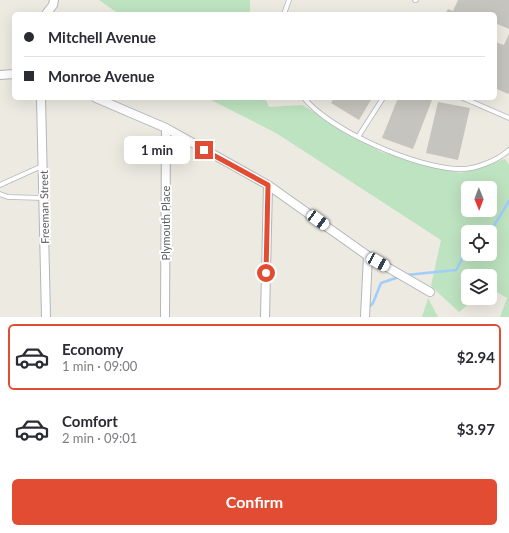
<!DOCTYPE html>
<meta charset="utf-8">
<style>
:root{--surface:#fff;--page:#f2f2f3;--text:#2b2b33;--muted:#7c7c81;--line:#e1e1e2;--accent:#e14c32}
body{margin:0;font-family:Lato,sans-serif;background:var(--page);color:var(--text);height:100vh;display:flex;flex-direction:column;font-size:15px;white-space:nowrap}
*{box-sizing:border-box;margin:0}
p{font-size:13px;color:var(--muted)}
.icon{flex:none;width:22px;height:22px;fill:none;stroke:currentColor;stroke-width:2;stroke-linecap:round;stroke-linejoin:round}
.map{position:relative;height:317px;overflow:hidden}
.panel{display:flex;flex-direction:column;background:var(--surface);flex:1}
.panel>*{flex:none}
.banner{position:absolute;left:12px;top:12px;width:485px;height:88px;border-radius:6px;box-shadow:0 4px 16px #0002;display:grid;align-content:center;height:88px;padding:0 12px;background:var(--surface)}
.needle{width:26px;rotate:179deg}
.fabs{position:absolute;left:461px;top:181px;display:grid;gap:8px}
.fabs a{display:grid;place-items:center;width:36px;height:36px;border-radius:6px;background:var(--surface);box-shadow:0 4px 16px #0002;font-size:20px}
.end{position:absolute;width:18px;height:18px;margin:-9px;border:5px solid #e14c32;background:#fff;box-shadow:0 0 0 2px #fff}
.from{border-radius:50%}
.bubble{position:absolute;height:28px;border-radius:6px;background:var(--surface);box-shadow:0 4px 16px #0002;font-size:13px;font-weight:700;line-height:28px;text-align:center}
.car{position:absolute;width:12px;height:24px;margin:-12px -6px;border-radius:5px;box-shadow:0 0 3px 1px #0007;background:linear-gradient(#fff 24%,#345 0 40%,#fff 0 76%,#345 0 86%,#fff 0)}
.banner b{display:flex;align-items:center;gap:14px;height:38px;font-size:15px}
.banner b+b{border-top:1px solid var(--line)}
.banner i{width:10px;height:10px;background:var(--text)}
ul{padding:7px 0 0;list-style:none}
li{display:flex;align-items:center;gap:12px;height:66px;margin:0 8px 6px;padding:0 4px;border:2px solid transparent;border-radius:6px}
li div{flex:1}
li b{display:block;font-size:15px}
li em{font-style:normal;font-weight:700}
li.active{border-color:var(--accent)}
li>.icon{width:36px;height:36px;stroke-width:1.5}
.action{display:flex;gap:8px;margin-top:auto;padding:8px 12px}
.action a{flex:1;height:46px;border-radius:6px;background:var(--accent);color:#fff;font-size:16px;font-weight:700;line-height:46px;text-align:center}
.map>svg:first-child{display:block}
.green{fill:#bee3c0;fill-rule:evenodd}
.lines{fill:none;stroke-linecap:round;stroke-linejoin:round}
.stream{stroke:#a1cdfb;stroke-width:2.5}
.building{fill:#c6c4be}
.service-casing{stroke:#b3b6bb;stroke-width:5.5}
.minor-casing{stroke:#b3b6bb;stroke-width:10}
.service{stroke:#fff;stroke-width:4}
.minor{stroke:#fff;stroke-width:8}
.route{stroke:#e14c32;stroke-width:5}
.labels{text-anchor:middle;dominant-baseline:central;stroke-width:4;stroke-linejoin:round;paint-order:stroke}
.street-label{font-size:11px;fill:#595c61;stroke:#fff}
</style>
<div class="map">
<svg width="509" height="317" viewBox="0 0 509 317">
<rect width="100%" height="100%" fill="#eceae1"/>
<path class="green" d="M99 0H250V14H119Z
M207 98H265L269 107 302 105 381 152 460 173 505 159 509 165V317H500L507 298 490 288V276H468V298H476L459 312 431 286 441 240 276 133ZM468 188H490V210H468ZM468 232H490V254H468Z
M428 298 438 317H422Z"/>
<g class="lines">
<path class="stream" d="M490 232 509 201
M406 275 456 270 468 248
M367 309 373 303 381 283 399 277"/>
</g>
<path class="building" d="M458 0H509V29L495 23V14H445L448 9 453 11Z
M509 34V93L508 94 495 88V42L504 45Z
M334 98H372L359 120 331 103Z
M398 98H427L432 100 413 149 382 138Z
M438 102 470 108 458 160 426 153Z"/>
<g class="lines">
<defs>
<path id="service" d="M415 0H416
M284 14 289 0
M304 98C331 131 416 168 459 169 475 170 498 160 509 150
M463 98 509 118
M358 137 383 98
M0 185 42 166
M0 194 8 197 43 198"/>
<path id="minor" d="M46 14 53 5 54 0
M0 75 14 74
M41 98 46 317
M96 98 166 128 268 185 368 256 430 292
M165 317 166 128
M265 317 268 185
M365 317 368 256"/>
</defs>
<use href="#service" class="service-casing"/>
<use href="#minor" class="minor-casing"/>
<use href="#service" class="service"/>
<use href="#minor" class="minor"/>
</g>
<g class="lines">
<path class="route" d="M204 150 268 185 266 273"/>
</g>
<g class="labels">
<g class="street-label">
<text transform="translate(44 207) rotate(-91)">Freeman Street</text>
<text transform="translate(165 223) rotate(-90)">Plymouth Place</text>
</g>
</g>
</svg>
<div class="fabs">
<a><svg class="needle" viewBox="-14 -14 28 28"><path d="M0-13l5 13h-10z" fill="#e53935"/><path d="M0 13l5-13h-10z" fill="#7c7c81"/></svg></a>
<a><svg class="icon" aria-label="locate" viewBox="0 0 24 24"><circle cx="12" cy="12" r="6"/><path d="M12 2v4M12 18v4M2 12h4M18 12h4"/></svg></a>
<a><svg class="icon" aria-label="layers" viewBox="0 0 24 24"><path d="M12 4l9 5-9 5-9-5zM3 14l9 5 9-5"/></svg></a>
</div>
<i class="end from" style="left:266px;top:273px"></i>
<i class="end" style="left:204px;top:150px"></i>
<div class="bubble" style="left:124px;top:136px;width:66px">1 min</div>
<i class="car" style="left:318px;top:220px;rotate:126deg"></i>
<i class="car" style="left:378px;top:262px;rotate:119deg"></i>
<div class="banner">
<b><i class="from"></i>Mitchell Avenue</b>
<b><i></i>Monroe Avenue</b>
</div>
</div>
<section class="panel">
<ul>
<li class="active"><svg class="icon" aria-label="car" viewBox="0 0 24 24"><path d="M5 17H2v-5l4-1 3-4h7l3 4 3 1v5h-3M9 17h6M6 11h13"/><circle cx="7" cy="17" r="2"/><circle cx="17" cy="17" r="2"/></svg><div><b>Economy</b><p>1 min · 09:00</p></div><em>$2.94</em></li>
<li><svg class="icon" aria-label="car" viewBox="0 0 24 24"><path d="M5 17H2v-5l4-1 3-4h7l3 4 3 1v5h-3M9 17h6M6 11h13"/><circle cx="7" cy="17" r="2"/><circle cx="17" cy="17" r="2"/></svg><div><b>Comfort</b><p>2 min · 09:01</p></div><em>$3.97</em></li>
</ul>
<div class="action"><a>Confirm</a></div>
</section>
